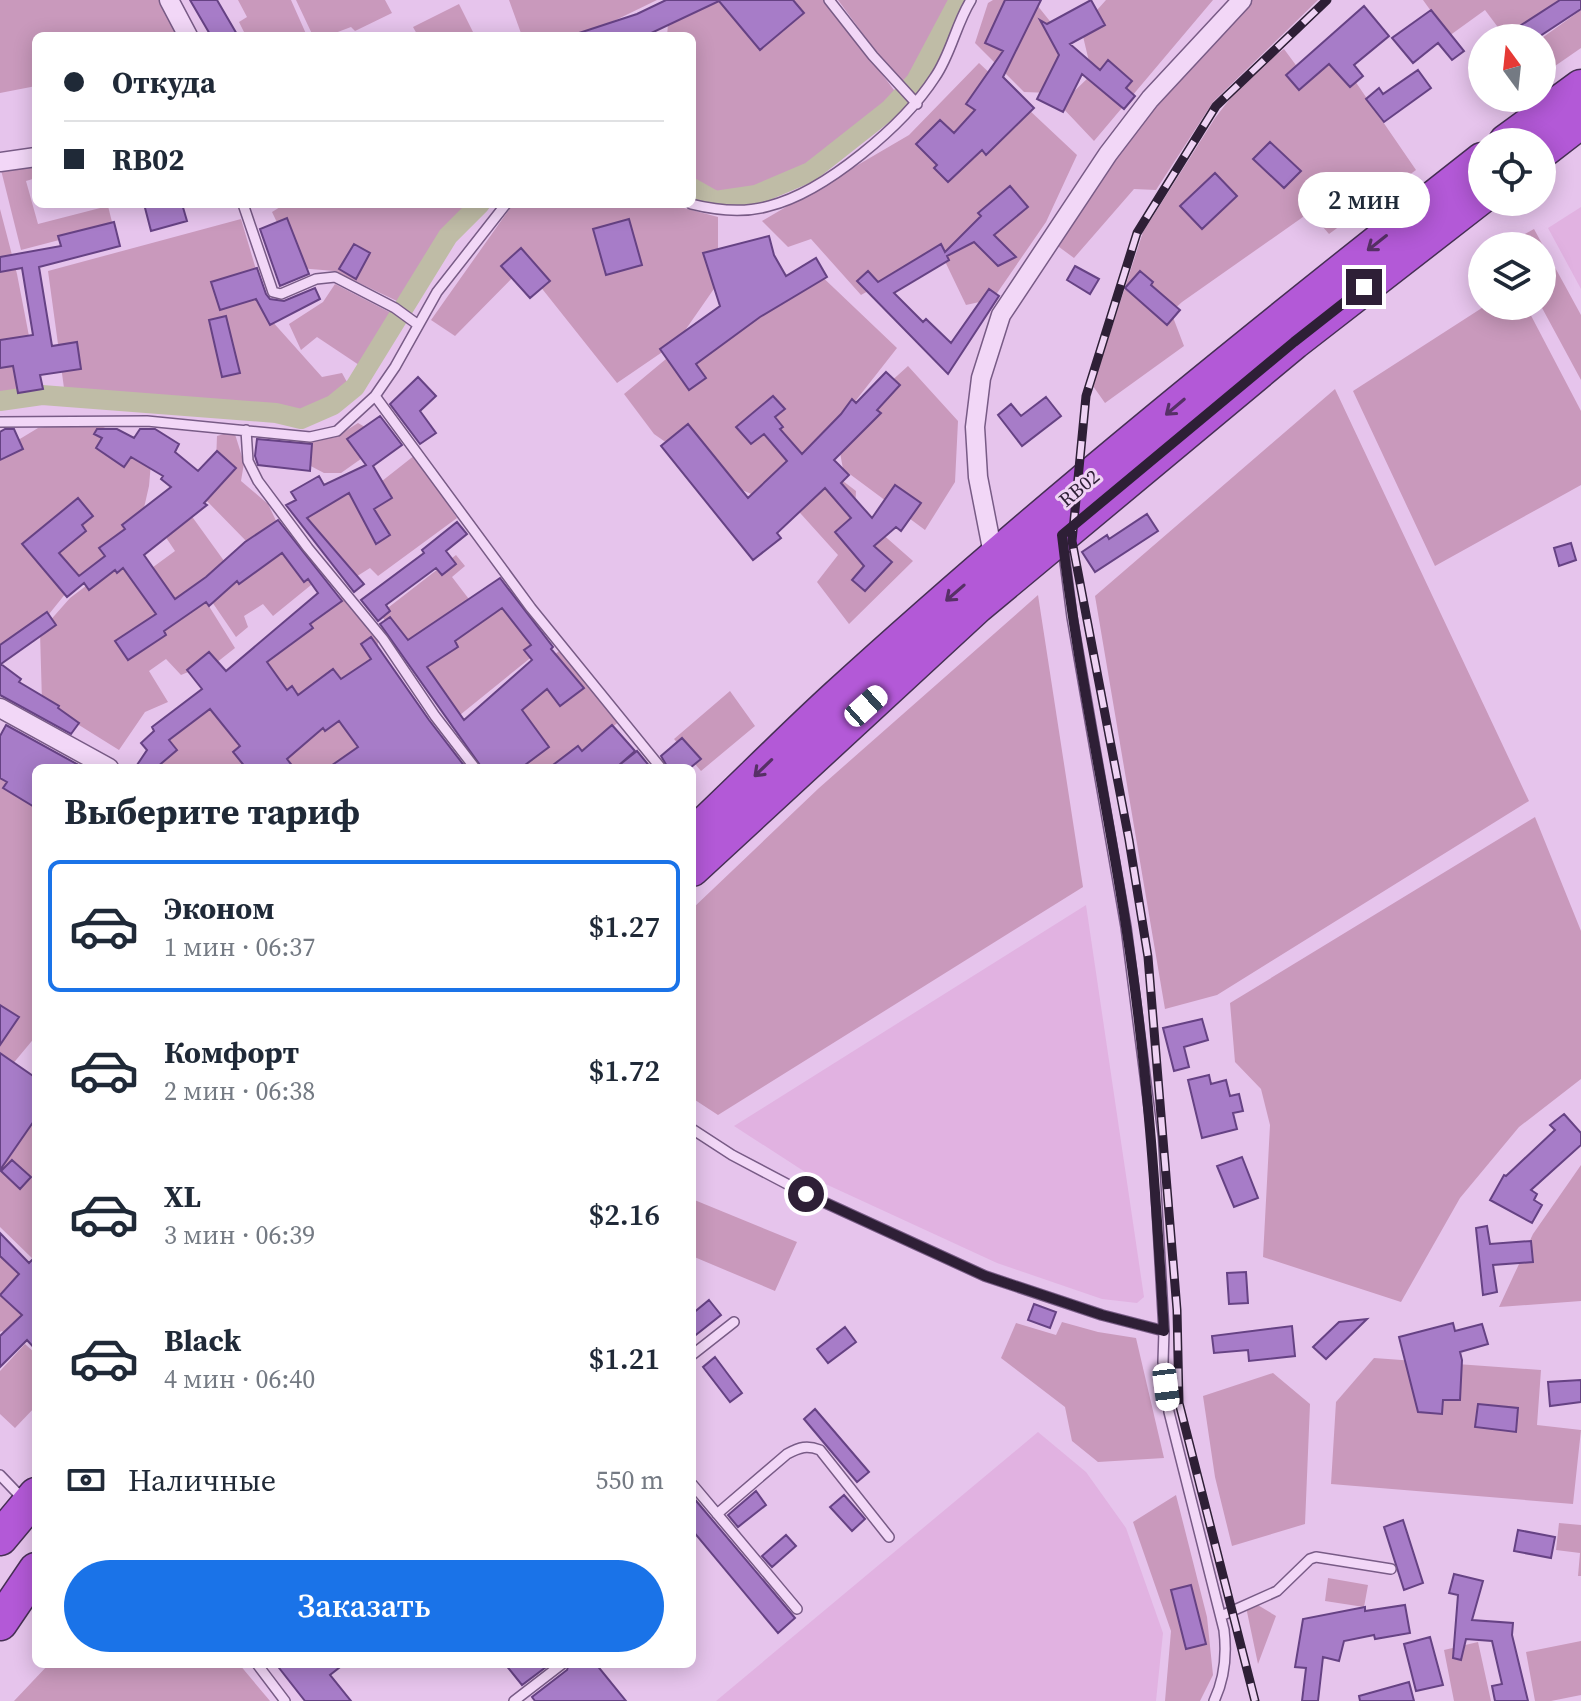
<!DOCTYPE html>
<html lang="ru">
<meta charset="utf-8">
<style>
:root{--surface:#fff;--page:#f6f6f7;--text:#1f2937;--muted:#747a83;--line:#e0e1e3;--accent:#1a73e8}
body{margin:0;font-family:"Source Serif 4",serif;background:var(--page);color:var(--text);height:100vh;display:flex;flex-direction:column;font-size:30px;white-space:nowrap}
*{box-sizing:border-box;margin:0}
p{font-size:26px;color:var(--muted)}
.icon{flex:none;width:44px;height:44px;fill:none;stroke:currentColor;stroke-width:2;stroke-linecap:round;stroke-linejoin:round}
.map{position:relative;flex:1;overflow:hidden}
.sheet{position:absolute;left:32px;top:764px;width:664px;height:904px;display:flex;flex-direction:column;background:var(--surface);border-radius:12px;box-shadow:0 4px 20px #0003}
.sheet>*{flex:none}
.top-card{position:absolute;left:32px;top:32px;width:664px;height:176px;border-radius:12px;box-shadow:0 4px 20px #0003;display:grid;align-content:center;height:176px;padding:0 32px;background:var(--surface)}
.needle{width:52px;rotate:345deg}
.controls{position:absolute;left:1468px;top:24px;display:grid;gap:16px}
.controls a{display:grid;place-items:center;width:88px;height:88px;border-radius:50%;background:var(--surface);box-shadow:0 4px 20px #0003;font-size:40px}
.end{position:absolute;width:36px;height:36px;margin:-18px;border:10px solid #2e1f36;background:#fff;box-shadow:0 0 0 4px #fff}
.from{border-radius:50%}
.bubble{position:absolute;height:56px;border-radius:28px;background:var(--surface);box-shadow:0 4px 20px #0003;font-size:26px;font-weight:600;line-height:56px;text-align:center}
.car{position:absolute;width:24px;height:48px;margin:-24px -12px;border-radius:10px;box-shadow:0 0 6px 2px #0007;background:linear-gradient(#fff 24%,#345 0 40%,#fff 0 76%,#345 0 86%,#fff 0)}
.top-card b{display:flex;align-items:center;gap:28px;height:76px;font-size:30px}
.top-card b+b{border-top:2px solid var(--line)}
.top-card i{width:20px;height:20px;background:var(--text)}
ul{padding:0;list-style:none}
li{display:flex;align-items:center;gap:24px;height:132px;margin:0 16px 12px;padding:0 16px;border:4px solid transparent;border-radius:12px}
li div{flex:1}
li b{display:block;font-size:30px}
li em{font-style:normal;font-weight:600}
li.active{border-color:var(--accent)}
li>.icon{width:72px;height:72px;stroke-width:1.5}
h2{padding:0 32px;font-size:36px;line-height:96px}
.pay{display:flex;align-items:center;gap:20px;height:88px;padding:0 32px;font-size:30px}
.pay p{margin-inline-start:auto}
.button{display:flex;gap:16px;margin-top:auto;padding:16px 32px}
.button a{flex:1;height:92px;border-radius:48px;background:var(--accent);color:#fff;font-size:32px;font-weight:600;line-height:92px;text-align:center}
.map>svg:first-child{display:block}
.farmland{fill:#e1b2e1}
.green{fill:#c999bc}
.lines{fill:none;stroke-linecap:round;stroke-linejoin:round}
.canal{stroke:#bfbca6;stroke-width:20}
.building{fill:#a77cc8;stroke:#664284;stroke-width:2;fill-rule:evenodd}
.lane-casing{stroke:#785b86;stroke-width:12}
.street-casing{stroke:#785b86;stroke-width:21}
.highway-casing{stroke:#462f54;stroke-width:37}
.lane{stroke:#f2d7f7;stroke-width:9}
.street{stroke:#f2d7f7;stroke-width:18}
.highway{stroke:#b359d7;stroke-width:34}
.rail-casing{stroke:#2e1f36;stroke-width:9}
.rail{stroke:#efd3f4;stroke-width:6;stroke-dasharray:18;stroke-linecap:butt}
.oneway{stroke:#563066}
.route{stroke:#2e1f36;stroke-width:10}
.labels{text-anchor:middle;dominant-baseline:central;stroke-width:6;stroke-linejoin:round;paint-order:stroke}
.street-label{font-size:20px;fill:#2e1f36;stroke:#efd3f4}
</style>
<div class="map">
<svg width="1581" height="1701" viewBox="0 0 1581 1701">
<rect width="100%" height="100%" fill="#e6c4ec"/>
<path class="farmland" d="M1581 207V289L1548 228Z
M1086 905 1144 1297 1137 1303 1102 1299 997 1263 819 1181 734 1126Z
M1038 1432 1086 1472 1126 1528 1163 1633 1156 1701H716Z"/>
<path class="green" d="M0 0H159L179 36H36V86L0 93Z
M238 0H291L307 36H246L239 22 247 17Z
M296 0H385L392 13 355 31 351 27 327 36H313Z
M509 0H657L583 36H522Z
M685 0H826L897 94 809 167 756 190 714 193 692 182V36H667L669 12Z
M838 0H955L914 79 907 86 874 49Z
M993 0H1033L1065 40 1051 93 1024 92 975 43 988 3Z
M1106 0H1213L1094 141 1060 105 1092 74 1081 28Z
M1248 0H1318L1213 102 1156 190 1134 189 1074 258 1055 244 1149 110Z
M1423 0H1564L1511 38H1506L1485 10 1449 36Z
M459 4 475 36H418L413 27Z
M1581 10V48L1542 75V38Z
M1284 49 1301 72 1333 49 1416 170 1329 234 1310 212 1182 302 1171 312 1184 346 1105 403 1093 386 1143 232 1215 118 1247 77Z
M979 63 1077 155 1046 222 993 299 966 305 940 251 861 295 811 239 788 247 762 221 909 135Z
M36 161V178L26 181 38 224 108 206 113 226 21 250 1 170Z
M285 204H472L432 247 399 302 334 271 299 268 272 212Z
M513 204H669L718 217V283L677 342 617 383 524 266 455 336 431 320Z
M0 209 17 274 39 388 0 397Z
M241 219 271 320 322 377 342 373 348 384 347 390C322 411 309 417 277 410L98 396 64 388 48 271Z
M1534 229 1581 315V380L1541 306 1542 246H1508L1507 244Z
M814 269 897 348 817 450 763 499 721 481 654 434 624 394 684 344Z
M335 284 395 315 362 367 317 337 301 350 289 324 323 302Z
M1485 306H1526L1581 411V485L1435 566 1353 391Z
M908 366 958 421 955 482 925 530 843 469 836 431Z
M1335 389 1529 801 1217 995 1165 1009 1095 596Z
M89 420 152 451 149 486 141 521 121 551 66 593 37 629 0 649V451L38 428Z
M358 423 379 435 375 449 341 473H324L305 463 310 441 336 437Z
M234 431 244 463 241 481 268 504 279 527 250 545 204 498 216 462 217 436Z
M415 455 457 518 378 576 370 568 351 580 305 528 311 501 377 485Z
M830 471 856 491 855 510 913 561 849 624 817 582 838 555 792 504Z
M188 511 227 565 165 610 141 576 175 551 161 530Z
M290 537 316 581 273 616 263 604 244 616 248 627 236 637 208 596Z
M456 555 465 566 452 577 475 607 412 656 380 614Z
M119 561 134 584 166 621 202 595 235 648 197 678 193 670 181 675 166 659 149 671 168 702 145 712 119 750 42 702 40 632 70 598Z
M1038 595 1083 887 718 1115 692 1098V909L819 788Z
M343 596 378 642 376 664 299 710 262 660 270 647Z
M507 597 544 647 455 719 421 664Z
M559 651 620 721 560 768H498L469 728Z
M730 691 755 726 701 771 674 739Z
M384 692 452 768H290L285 764 309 728Z
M214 700 253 760 243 768H158L159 746Z
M0 761 36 770V1036L6 1072 0 1068Z
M1535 817 1581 931V1079L1519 1127 1460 1198 1401 1302 1263 1257 1270 1125 1261 1089 1235 1062 1230 1003Z
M36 1079V1262L0 1227V1136Z
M1581 1165V1301L1499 1307 1533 1234Z
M692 1199 797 1242 775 1291 692 1256Z
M0 1242 36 1278V1310L8 1337 2 1331 0 1332Z
M1062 1322 1098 1332 1136 1338 1164 1458 1098 1462 1072 1441 1065 1407 1001 1358 1016 1323 1056 1335Z
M25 1344 36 1354V1406L15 1428 0 1414V1371Z
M1374 1358 1541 1370 1537 1425 1581 1430 1573 1504 1331 1484 1336 1402Z
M1273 1373 1310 1404 1305 1524 1232 1546 1215 1477 1203 1396Z
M1176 1495 1207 1617 1213 1675 1200 1701H1165L1171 1631 1133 1522Z
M1559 1523 1581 1525V1576H1578L1580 1553 1556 1550Z
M1328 1578 1368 1585 1364 1607 1325 1601Z
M1256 1604 1276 1616 1258 1664 1246 1607Z
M1581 1641V1695L1551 1701H1535L1526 1652Z
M1478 1642 1491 1701H1454L1444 1650Z
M49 1664H239L270 1701H14Z"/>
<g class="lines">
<path class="canal" d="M692 188 715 201 756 195 810 172 890 109 916 81 959 0
M0 401 42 395 276 413 301 419 333 405 355 387 448 236 480 204"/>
</g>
<path class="building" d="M190 0H217L238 36H211Z
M666 0H793L804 13 760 50 719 1 645 36H579V33L637 14Z
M1005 0H1041L1003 77 1034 108 986 155 982 150 948 182 934 168 937 165 916 144 940 120 954 133 975 110 966 104 1003 51 985 43Z
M1091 0 1105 25 1070 44 1100 70 1108 60 1132 81 1126 88 1135 96 1124 109 1082 74 1063 112 1037 99 1059 55 1040 20 1047 24Z
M1560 0H1581V9L1537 38H1501Z
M1364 6 1389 36 1354 65 1363 76 1350 87 1329 64 1299 90 1286 75Z
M1431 10 1464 51 1452 60 1438 43 1413 63 1392 38Z
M1418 70 1431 88 1384 122 1366 99 1379 88 1383 94Z
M1270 142 1301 171 1284 188 1253 159Z
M1215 173 1237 196 1202 229 1180 206Z
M1010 186 1028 207 994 235 1016 257 998 266 974 242 947 256 949 260 894 293 923 322 926 319 951 343 989 289 999 296 948 374 857 281 868 271 878 282 941 244 945 252 981 216 978 213Z
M144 204H182L187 221 151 231Z
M287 218 309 274 280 286 260 229Z
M629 219 642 265 606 275 593 229Z
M114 222 120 246 39 267 52 346 77 342 81 369 40 375 43 389 18 393 13 366 0 368V340L33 335 22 268 0 272V257L61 246 58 236Z
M769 236 774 255 786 276 816 258 827 277 760 317 696 364 706 378 689 390 660 349 720 306 703 253Z
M354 244 370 253 356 279 339 269Z
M521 248 550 281 530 298 501 266Z
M1075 266 1099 279 1090 294 1067 280Z
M257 268 266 294 270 299 284 301 315 288 320 299 270 325 256 299 220 310 211 282Z
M1140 271 1153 282 1151 285 1180 310 1167 325 1125 288Z
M226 316 240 373 222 377 209 320Z
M886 372 900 385 877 410 881 413 834 460 849 475 841 483 872 518 895 485 921 503 901 531 896 527 874 546 892 562 865 591 852 580 864 566 835 532 851 518 825 488 777 533 781 538 753 560 661 446 688 424 748 498 787 461 764 434 751 444 736 427 773 396 785 409 775 417 783 427 780 429 802 454 841 414 852 399 856 403Z
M418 377 436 396 420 411 436 433 420 444 390 404Z
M1046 397 1061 416 1022 446 998 415 1011 404 1021 416Z
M380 416 402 445 373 466 392 498 374 509 390 535 376 544 349 493 307 518 364 584 354 592 286 505 296 500 291 492 319 476 324 485 366 465 347 439Z
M5 429H14L23 449 0 460V432Z
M97 429H117L134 438 140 429H155L179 444 175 452 198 471 217 451 236 468 204 503 207 505 144 555 175 599 206 577 245 542 278 520 342 601 310 624 313 628 267 662 287 690 292 686 298 695 333 669 341 679 371 659 361 644 371 637 429 720 466 768H328L358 747 339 721 325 731 323 728 287 759 294 768H246L233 752 240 746 210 709 169 740 177 750 156 768H135L147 750 141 743 154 731 152 727 202 689 187 670 209 652 226 671 318 593 308 579 304 582 282 553 239 584 237 581 209 606 206 602 164 631 166 635 128 660 115 641 156 614 123 568 117 573 115 570 89 590 84 583 67 597 22 544 78 498 93 516 82 525 86 531 59 553 79 576 105 556 99 548 125 529 122 525 171 487 161 479 163 476 131 457 124 467 96 448 102 438 94 434Z
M257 439 312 444 310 471 258 465 255 456Z
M1147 514 1158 531 1095 572 1082 552 1107 535 1109 539Z
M457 522 467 534 446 551 456 564 442 575 436 568 386 605 390 611 378 621 361 600 424 553 422 550Z
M1571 543 1576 560 1559 566 1554 548Z
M500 578 553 647 551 649 584 688 560 706 547 689 522 710 549 747 521 768H482L380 624 390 617 408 640ZM502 608 531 645 524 650 532 660 464 720 427 667 458 647 455 641Z
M47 612 56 625 1 664 21 679 19 682 59 706 58 708 79 723 71 734 0 695V645Z
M6 725 84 768H36V808L3 788 7 782 0 778V736Z
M612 725 635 751 618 766 637 751 651 768H549L578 746 582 751Z
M682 738 701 759 690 768H668L661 756Z
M0 1005 19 1017 0 1045Z
M1202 1019 1208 1040 1184 1047 1189 1067 1174 1071 1163 1028Z
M0 1053 36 1078V1118L0 1170Z
M1209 1075 1211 1084 1226 1080 1230 1096 1239 1094 1243 1111 1233 1113 1237 1129 1202 1138 1188 1080Z
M1564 1114 1581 1133V1145L1531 1190 1537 1194 1534 1200 1542 1205 1532 1223 1490 1200 1504 1175 1506 1176 1555 1130 1550 1125Z
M1242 1157 1258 1198 1234 1207 1217 1166Z
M12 1160 31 1177 20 1189 1 1171Z
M1487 1226 1490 1244 1531 1241 1533 1262 1493 1265 1497 1292 1483 1295 1476 1228Z
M0 1233 29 1263 36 1256V1350L27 1340 0 1367V1336L22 1315 0 1295 19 1274 0 1256Z
M1246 1272 1248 1303 1229 1304 1227 1273Z
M709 1300 721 1315 692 1338V1314Z
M1034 1304 1056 1312 1050 1328 1028 1320Z
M1367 1319 1326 1359 1313 1347 1339 1322Z
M1453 1323 1455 1331 1482 1324 1488 1344 1460 1352 1462 1360 1460 1400H1443L1442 1414 1418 1412 1399 1337Z
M1292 1326 1295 1356 1249 1361 1248 1350 1214 1353 1212 1336Z
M845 1327 856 1342 828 1363 817 1349Z
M715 1357 742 1393 730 1402 703 1367Z
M1581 1380V1402L1550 1406 1548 1382Z
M1478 1404 1518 1408 1516 1432 1475 1427Z
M815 1409 869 1472 857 1482 804 1419Z
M756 1491 766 1505 738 1527 728 1515Z
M844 1495 865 1519 852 1531 830 1507Z
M692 1496 795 1618 778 1633 692 1530Z
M1403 1520 1423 1583 1404 1590 1384 1527Z
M1518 1530 1555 1537 1551 1558 1514 1551Z
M786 1535 796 1546 772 1567 762 1556Z
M1454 1574 1483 1581 1472 1620 1513 1623 1512 1635 1528 1701H1495L1492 1686 1502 1684 1492 1641 1466 1639 1461 1660 1453 1658 1458 1595 1449 1593Z
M1191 1585 1206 1644 1186 1649 1171 1590Z
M1405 1605 1410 1633 1375 1639 1374 1635 1344 1641 1339 1661 1323 1657 1318 1701H1302L1306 1668 1295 1667 1303 1619 1365 1607V1611Z
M1430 1637 1443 1685 1416 1691 1404 1644Z
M276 1664H344L330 1675 351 1701H305Z
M505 1664H550L522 1685Z
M569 1664H596L626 1701H535L532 1697 567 1670Z
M1409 1682 1414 1701H1360L1359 1696Z"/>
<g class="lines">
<defs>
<path id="lane" d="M829 0 873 56 917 104
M243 204 273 292 281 294 316 279 335 277 395 308 417 324
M691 204C715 210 745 213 769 206 825 192 904 125 935 77 951 54 956 24 971 0
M375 396 531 608 661 768
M0 422 147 421 310 437 337 431 375 396 395 367 437 292 506 204
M246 430 248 461 258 481 308 548 383 639 435 716 475 768
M1063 546 1072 617 1126 927 1153 1138 1164 1331
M692 1129 732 1155 806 1194 985 1276 1102 1315 1164 1331 1163 1362 1169 1412 1224 1630C1227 1655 1225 1678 1214 1701
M692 1355 734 1322
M0 1475 23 1499
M692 1484 797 1609
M717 1514 787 1454C800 1447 807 1445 820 1450L889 1537
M1221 1616 1277 1591 1310 1559 1316 1557 1391 1569
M257 1664 285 1701
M514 1701 562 1664"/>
<path id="street" d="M169 0 188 36
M0 162 36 157
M994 559 978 477 975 427 981 378 1001 315 1108 154 1150 99 1242 0
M0 708 109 768"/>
<path id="highway" d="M1506 142 1581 87
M1542 151 1581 121
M692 836C741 790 787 743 836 698 1043 509 1262 333 1482 160
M692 869 977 606 1294 342 1482 196
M0 1538 36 1495
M0 1623 36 1570"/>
</defs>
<use href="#lane" class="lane-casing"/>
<use href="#street" class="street-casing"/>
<use href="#highway" class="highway-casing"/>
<use href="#lane" class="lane"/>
<use href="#street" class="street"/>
<use href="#highway" class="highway"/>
<defs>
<path id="rail" d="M1255 1701 1179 1403 1177 1310 1148 957 1129 840 1072 541 1086 396 1137 233 1216 106 1327 0"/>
</defs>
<use href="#rail" class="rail-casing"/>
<use href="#rail" class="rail"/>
</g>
<defs><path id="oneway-shaft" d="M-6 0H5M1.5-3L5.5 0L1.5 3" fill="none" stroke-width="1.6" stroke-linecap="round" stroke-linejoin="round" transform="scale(2)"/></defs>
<g class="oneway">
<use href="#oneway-shaft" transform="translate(1377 243) rotate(142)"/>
<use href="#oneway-shaft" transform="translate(1175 407) rotate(140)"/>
<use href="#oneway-shaft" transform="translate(955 593) rotate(139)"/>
<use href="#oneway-shaft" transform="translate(763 768) rotate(136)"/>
</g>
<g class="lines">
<path class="route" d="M806 1194 985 1276 1102 1315 1164 1331C1156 1196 1147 1060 1126 926 1106 795 1077 667 1062 535L1294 342 1364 287"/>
</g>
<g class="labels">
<g class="street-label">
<text transform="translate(1079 488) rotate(-40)">RB02</text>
</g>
</g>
</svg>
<div class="controls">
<a><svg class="needle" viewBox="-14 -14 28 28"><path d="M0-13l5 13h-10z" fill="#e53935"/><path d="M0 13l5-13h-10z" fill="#747a83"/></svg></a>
<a><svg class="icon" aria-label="locate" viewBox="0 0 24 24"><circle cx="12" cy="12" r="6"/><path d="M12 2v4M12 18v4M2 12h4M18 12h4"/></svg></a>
<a><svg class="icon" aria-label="layers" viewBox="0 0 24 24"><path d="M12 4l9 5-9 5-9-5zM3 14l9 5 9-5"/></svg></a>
</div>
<i class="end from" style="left:806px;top:1194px"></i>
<i class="end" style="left:1364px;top:287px"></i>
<div class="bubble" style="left:1298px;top:172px;width:132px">2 мин</div>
<i class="car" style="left:866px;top:706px;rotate:48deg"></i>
<i class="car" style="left:1166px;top:1387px;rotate:173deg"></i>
<div class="top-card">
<b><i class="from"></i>Откуда</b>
<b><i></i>RB02</b>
</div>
<section class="sheet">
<h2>Выберите тариф</h2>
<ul>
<li class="active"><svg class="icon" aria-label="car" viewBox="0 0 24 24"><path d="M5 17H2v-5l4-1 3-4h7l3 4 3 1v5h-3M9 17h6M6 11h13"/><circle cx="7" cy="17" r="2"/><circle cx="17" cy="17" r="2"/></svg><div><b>Эконом</b><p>1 мин · 06:37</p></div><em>$1.27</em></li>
<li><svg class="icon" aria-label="car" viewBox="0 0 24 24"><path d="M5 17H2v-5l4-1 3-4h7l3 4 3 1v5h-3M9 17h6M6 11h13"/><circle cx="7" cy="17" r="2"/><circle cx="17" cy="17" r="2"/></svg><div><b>Комфорт</b><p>2 мин · 06:38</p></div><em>$1.72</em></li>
<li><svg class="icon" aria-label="car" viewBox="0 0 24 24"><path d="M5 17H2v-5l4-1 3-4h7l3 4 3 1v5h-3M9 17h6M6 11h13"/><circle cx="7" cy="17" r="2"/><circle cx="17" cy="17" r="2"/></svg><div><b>XL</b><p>3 мин · 06:39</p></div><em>$2.16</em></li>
<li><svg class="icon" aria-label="car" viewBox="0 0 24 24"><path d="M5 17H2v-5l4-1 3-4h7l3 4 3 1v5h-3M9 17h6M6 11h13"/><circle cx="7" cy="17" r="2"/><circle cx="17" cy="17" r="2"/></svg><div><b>Black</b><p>4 мин · 06:40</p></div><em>$1.21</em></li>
</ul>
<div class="pay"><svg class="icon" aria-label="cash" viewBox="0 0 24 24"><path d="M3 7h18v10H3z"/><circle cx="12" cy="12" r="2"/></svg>Наличные<p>550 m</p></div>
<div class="button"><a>Заказать</a></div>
</section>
</div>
